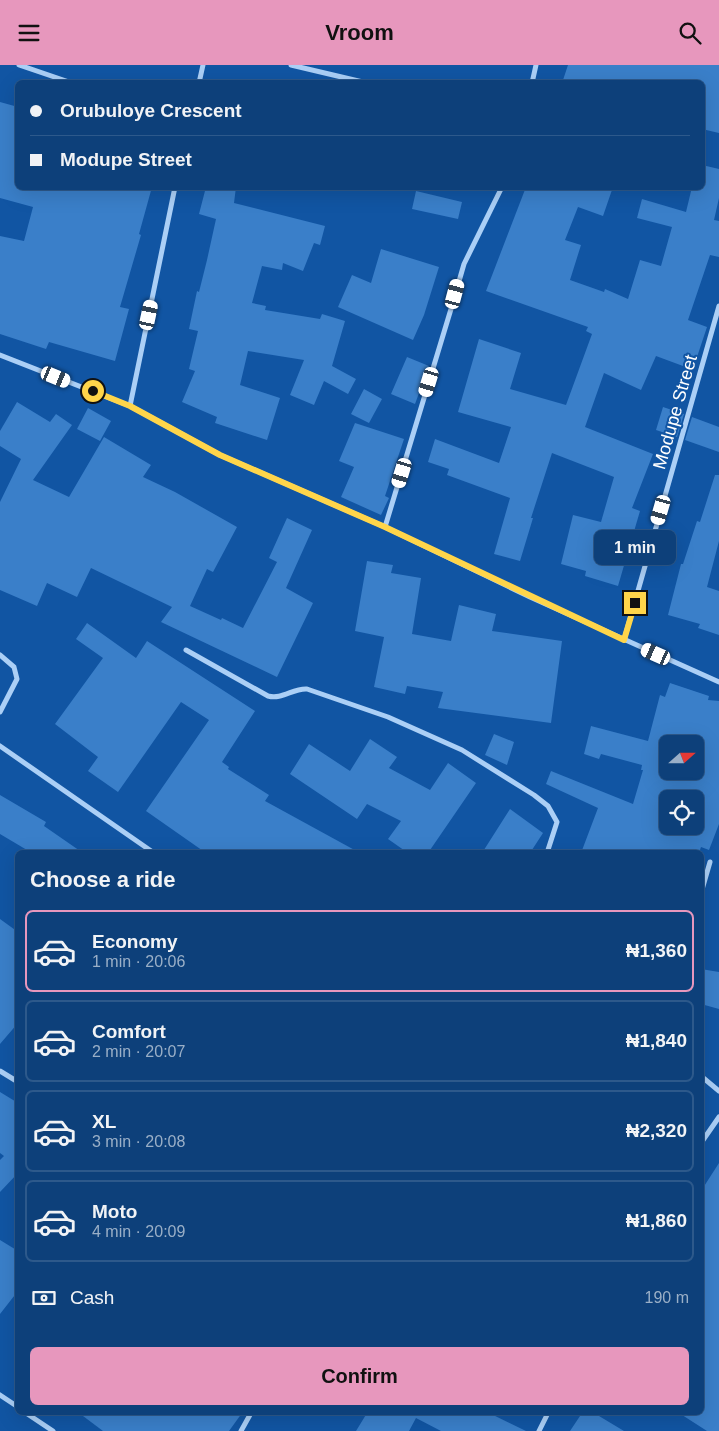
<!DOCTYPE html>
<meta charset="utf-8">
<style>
:root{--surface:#0d407a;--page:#1b4b81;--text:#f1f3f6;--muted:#9aafc7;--line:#2d598b;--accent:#e797bd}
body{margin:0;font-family:Helvetica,sans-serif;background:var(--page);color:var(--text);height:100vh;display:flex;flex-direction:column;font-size:19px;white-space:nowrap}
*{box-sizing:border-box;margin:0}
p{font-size:16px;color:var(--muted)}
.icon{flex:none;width:28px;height:28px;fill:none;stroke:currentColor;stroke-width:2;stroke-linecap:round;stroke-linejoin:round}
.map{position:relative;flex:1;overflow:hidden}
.side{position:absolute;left:15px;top:785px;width:689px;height:565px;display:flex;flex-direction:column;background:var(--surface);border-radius:8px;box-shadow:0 5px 20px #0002,0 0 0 1px var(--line)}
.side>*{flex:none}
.hud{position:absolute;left:15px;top:15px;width:690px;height:110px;border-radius:8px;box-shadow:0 5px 20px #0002,0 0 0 1px var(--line);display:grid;align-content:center;height:110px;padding:0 15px;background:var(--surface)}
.needle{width:32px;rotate:69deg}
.tools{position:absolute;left:659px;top:670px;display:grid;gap:10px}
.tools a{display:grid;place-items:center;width:45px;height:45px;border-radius:8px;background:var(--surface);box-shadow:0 5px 20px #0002,0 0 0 1px var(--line);font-size:25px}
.end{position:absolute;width:22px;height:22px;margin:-11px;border:6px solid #ffd54a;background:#111;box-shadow:0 0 0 2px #111}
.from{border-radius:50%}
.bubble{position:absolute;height:35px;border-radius:8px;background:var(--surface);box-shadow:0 5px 20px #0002,0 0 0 1px var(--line);font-size:16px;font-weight:600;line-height:35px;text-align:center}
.car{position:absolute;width:15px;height:30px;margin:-15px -8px;border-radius:6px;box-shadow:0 0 4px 1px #0007;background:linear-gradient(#fff 24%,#345 0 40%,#fff 0 76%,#345 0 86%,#fff 0)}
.hud b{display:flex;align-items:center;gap:18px;height:48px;font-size:19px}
.hud b+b{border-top:1px solid var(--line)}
.hud i{width:12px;height:12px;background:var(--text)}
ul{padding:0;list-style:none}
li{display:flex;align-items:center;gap:15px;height:82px;margin:0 10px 8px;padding:0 5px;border:2px solid var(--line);border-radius:8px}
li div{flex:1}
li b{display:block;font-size:19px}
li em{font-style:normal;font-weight:600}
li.active{border-color:var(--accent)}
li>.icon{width:45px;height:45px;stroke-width:1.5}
h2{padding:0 15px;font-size:22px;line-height:60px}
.pay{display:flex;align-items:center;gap:12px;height:55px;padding:0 15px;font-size:19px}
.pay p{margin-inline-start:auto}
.primary-button{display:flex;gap:10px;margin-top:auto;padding:10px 15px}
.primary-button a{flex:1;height:58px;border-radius:8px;background:var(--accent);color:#111;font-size:20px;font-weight:600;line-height:58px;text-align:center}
header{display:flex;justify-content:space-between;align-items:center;height:65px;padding:0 15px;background:var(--accent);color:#111;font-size:22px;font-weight:600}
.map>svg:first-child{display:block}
.building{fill:#3a7fc9;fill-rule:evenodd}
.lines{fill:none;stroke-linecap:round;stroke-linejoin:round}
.street{stroke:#abcff6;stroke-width:5}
.route{stroke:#ffd54a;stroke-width:6}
.labels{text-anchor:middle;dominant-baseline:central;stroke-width:4;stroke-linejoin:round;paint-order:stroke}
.street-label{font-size:18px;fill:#fff;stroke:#1155a3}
</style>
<header><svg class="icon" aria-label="menu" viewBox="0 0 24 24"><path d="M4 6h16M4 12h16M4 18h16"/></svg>Vroom<svg class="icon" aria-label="search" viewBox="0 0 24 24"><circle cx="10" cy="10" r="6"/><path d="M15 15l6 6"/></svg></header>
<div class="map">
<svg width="719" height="1366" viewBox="0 0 719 1366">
<rect width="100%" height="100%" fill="#1155a3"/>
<path class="building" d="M568 0H719V68L702 64V18H562Z
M0 37 18 42V122H152L139 169 141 170 120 242 129 244 115 296 49 277 46 284 0 269V171L24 176 33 142 0 133Z
M702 100 719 104V133L714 155 719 156V192L710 190 688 255 707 262 695 298 685 294 683 301 656 291 641 325 604 308 585 362 653 389 632 443 640 446 618 521 585 511 586 506 561 499 573 450 601 457 614 412 552 388 531 453H533L520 496 494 489 510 433 447 410 449 404 428 397 435 374 499 398 511 362 458 347 479 274 521 288 510 324 566 340 592 269 586 266 588 262 486 226 526 122H613L603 151 578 142 565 175 581 180 570 215 604 227 605 224 628 234 640 195 661 201 672 162 637 153 642 134 686 147 692 122H702Z
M206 122H236L234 138 325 161 320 180 314 178 303 206 283 198 282 205 262 201 252 238 266 241 265 245 320 254 322 249 345 256 332 301 356 314 348 329 324 316 314 340 290 330 304 295 248 286 240 320 280 333 267 375 215 358 217 352 182 337 195 306 189 304 198 266 189 264 197 226 199 227 207 195 216 154 199 149Z
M416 126 462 137 458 154 412 144Z
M381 184 439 202 424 250 413 275 338 242 352 210 371 218Z
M407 292 429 301 415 339 391 329Z
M364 324 382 334 369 358 351 349Z
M17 337 50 357 56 349 72 360 33 415 69 432 104 372 151 400 143 412 175 427 237 462 213 507 207 504 190 541 221 555 222 553 243 563 277 497 269 493 287 453 312 465 286 523 313 538 277 612 161 557 172 542 91 503 77 532 47 518 37 541 0 525V437L21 394 0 381V366Z
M663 342 684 349 677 372 656 365Z
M88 343 111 356 100 376 77 364Z
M692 352 719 362V387L685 375Z
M355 358 404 374 385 431 389 433 381 450 341 432 354 402 339 396Z
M715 410H719V476L707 522 719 526V570L698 563 700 559 668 550 681 499H683L697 456 700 457Z
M367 496 393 500 391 508 421 513 412 569 451 576 459 540 496 549 492 566 562 576 551 658 438 643 443 627 407 621 405 629 374 622 384 572 355 566Z
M87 558 136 593 147 576 255 646 222 697 229 702 228 704 269 730 265 736 360 788H206L146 746 209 655 181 637 118 727 88 706 98 692 55 659 103 593 76 574Z
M670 618 709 631 708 635 719 636V759L709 785 701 782 699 788H581L598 743 546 719 551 706 633 739 643 705H641L642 700 601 689 599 694 584 689 591 661 648 676 660 630 665 632ZM668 679H695V706H668ZM668 734H695V761H668Z
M494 669 514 677 507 700 485 690Z
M370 674 397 692 389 703 430 725 448 698 476 718 428 788H408L388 774 401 756 367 739 357 754 290 709 309 679 350 706Z
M0 730 46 757 44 761 83 788H32L0 769Z
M510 744 543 768 530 788H482Z
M0 854 18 867V958L0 979Z
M701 904 719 907V944L701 939Z
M0 1027 18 1038V1108L0 1127V1095L4 1091 0 1088Z
M719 1098V1366H707L679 1348H701V1126Z
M0 1175 18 1186V1226L0 1249Z
M79 1348H242L229 1366H103Z
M367 1348H489L526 1366H441L416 1353 409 1366H356Z
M582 1348H594L624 1366H570Z"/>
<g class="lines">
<path class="street" d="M19 0 72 18
M291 0 367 18
M199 18 203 0
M532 18 536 0
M0 290 130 341 220 390 385 462 530 532 719 617
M130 341 175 122
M385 462 451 244 464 199 502 122
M624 575 719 241
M186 585 268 631C282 635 293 623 307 624L388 652 462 685 534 730 548 741 557 757 547 788
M0 590 14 602 17 614 0 647
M0 681 154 788
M701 828 710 797
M0 1006 18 1017
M701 1011 719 1026
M701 1078 719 1052
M0 1330 18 1342
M26 1348 53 1366
M241 1366 251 1348
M539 1366 548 1348"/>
</g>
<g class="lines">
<path class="route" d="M93 326 130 341 220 390 385 462 624 575 635 538"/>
</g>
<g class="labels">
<g class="street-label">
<text transform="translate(675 347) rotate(-74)">Modupe Street</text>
</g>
</g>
</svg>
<div class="tools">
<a><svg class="needle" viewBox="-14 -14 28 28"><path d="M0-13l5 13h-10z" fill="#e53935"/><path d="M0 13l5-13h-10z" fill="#9aafc7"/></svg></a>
<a><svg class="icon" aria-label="locate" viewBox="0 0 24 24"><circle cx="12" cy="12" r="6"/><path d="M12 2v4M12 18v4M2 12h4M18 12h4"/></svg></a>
</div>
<i class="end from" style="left:93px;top:326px"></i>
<i class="end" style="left:635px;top:538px"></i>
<div class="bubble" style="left:594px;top:465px;width:82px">1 min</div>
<i class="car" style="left:455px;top:229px;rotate:15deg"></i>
<i class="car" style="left:149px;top:250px;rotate:12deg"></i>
<i class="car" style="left:56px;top:312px;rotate:112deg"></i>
<i class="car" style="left:429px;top:317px;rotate:197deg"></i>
<i class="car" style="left:402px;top:408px;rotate:197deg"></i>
<i class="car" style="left:661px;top:445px;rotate:196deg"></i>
<i class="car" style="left:656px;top:589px;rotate:294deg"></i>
<div class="hud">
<b><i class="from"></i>Orubuloye Crescent</b>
<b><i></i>Modupe Street</b>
</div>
<section class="side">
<h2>Choose a ride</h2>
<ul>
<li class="active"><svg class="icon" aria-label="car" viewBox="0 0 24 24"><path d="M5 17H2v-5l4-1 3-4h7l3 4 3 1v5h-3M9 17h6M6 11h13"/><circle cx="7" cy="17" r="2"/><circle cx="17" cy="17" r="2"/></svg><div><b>Economy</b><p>1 min · 20:06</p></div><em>₦1,360</em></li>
<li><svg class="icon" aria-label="car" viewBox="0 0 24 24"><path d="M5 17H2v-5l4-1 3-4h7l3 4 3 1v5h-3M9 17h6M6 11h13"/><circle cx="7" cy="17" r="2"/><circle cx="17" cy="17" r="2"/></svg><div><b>Comfort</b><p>2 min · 20:07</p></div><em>₦1,840</em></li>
<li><svg class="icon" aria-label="car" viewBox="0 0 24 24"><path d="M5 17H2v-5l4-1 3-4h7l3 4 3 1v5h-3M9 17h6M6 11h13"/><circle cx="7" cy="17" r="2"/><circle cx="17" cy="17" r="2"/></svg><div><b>XL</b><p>3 min · 20:08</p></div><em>₦2,320</em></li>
<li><svg class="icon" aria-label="car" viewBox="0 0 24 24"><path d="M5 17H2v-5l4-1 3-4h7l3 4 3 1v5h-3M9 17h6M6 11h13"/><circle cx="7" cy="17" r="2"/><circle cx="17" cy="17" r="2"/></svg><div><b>Moto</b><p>4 min · 20:09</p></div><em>₦1,860</em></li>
</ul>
<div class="pay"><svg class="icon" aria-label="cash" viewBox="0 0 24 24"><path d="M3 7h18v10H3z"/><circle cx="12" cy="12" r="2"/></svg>Cash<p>190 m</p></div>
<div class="primary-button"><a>Confirm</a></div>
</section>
</div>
